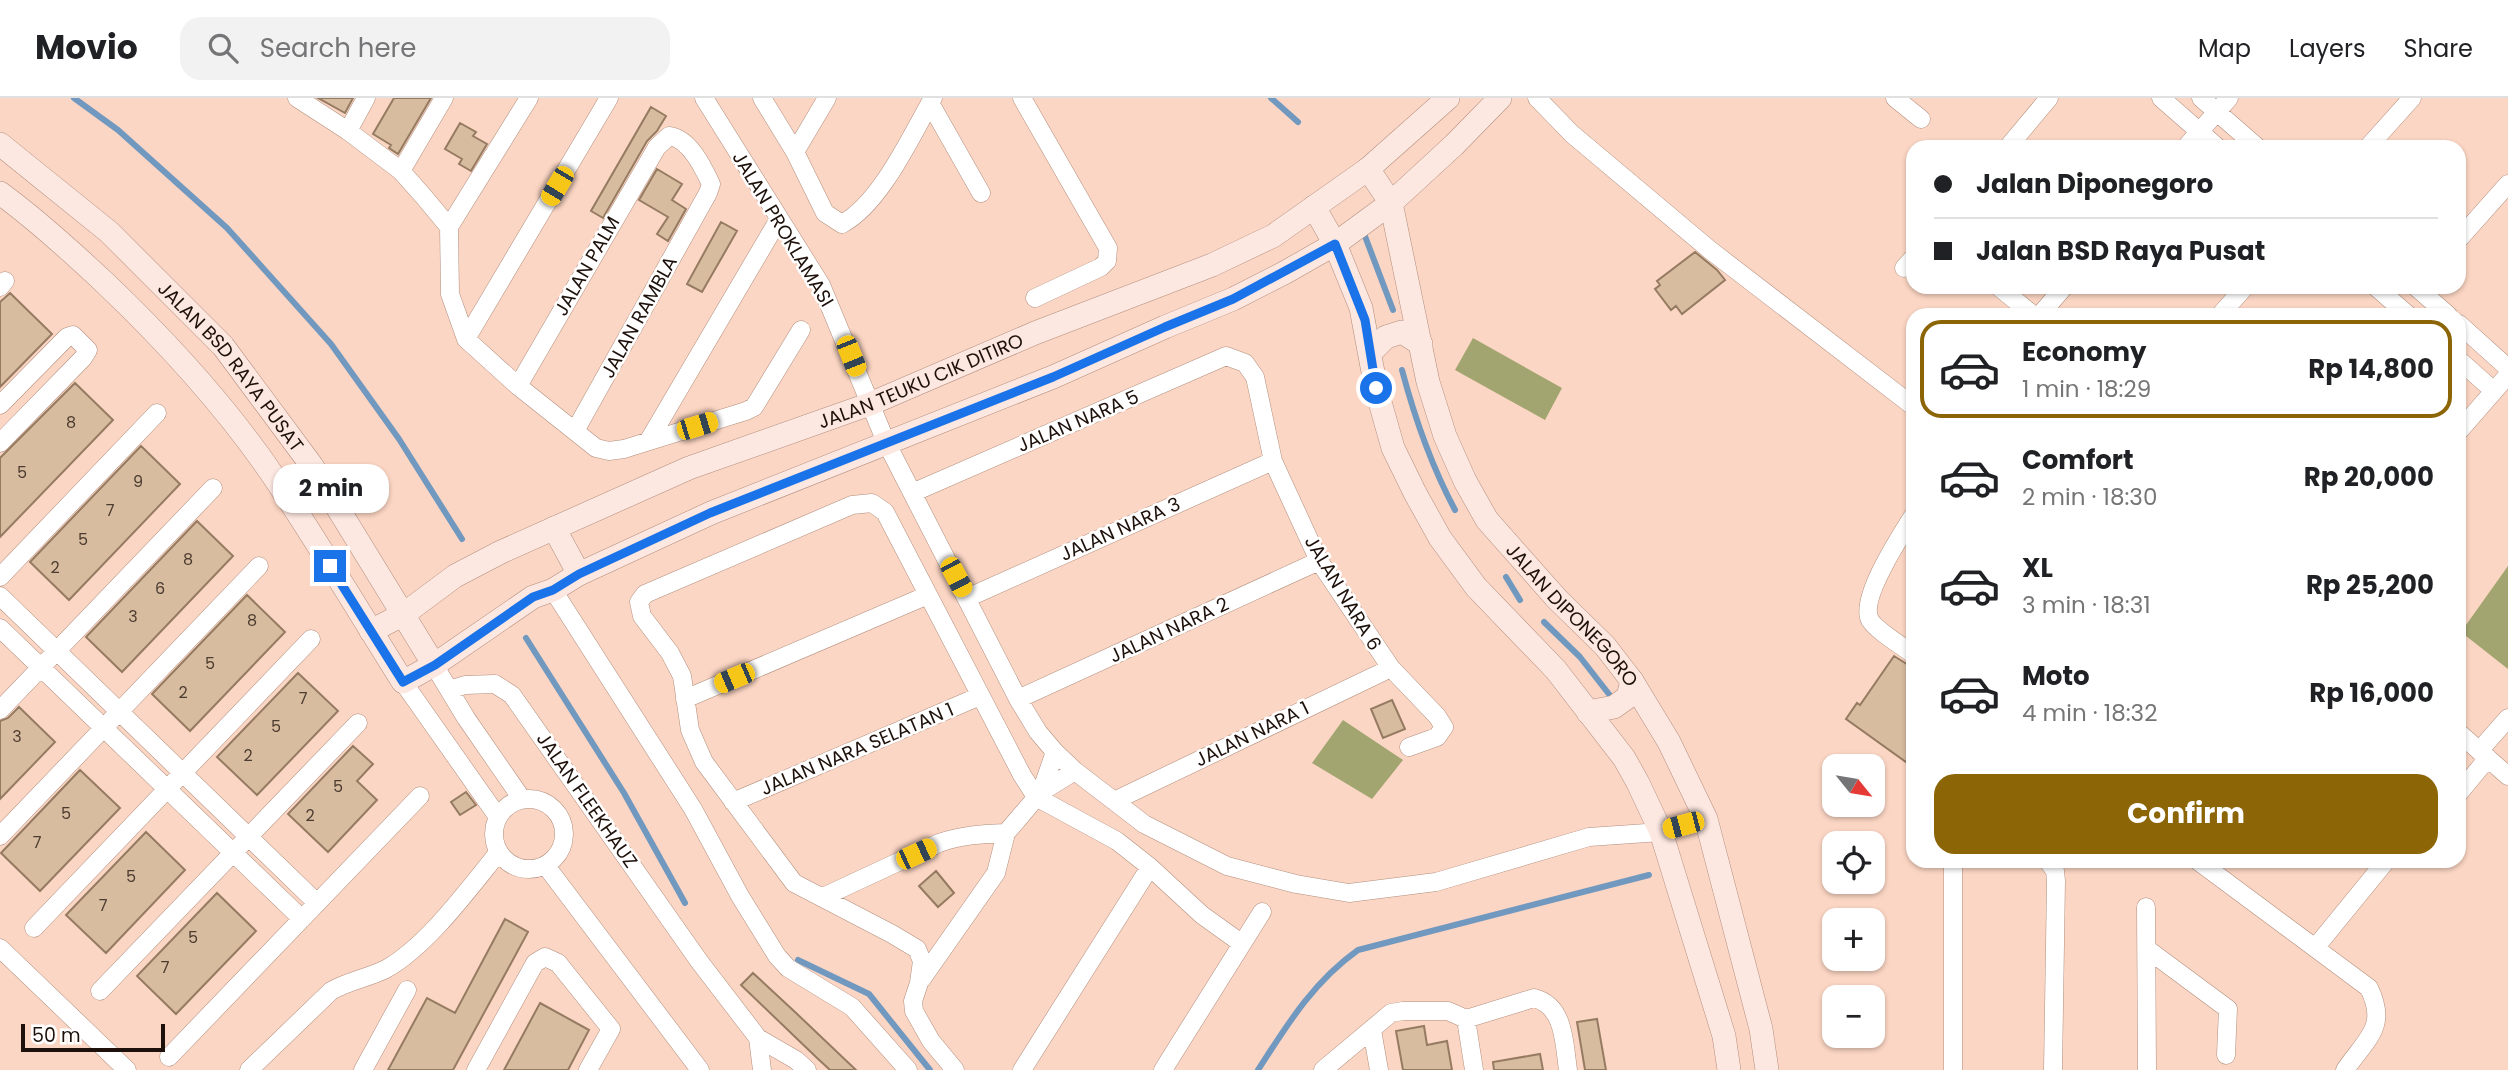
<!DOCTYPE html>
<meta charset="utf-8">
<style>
:root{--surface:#fff;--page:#f2f2f2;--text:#202124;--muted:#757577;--line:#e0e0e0;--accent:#8c6506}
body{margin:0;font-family:Poppins,sans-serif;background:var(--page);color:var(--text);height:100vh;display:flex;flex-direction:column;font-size:26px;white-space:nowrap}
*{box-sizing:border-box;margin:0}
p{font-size:23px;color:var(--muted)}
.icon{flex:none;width:38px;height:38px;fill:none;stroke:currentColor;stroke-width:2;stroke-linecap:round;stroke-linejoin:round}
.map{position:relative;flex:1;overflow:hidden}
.panel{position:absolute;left:1906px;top:210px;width:560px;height:560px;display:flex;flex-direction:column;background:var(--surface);border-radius:21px;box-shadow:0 2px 5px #0004}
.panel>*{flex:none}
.banner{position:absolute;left:1906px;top:42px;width:560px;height:154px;border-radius:21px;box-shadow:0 2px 5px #0004;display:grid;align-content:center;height:154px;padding:0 28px;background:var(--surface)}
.needle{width:46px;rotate:120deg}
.fabs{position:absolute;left:1822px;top:656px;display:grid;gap:14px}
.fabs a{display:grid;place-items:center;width:63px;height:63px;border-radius:14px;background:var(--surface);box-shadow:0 2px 5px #0004;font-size:35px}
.scale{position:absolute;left:21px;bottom:18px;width:144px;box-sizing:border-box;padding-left:7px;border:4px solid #1e110b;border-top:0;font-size:19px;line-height:24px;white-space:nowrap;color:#1e110b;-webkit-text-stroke:5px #fff;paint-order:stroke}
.end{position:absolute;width:32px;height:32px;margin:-16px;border:9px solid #1a73e8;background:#fff;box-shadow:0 0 0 4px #fff}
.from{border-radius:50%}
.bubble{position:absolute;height:49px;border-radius:21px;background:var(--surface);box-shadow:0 2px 5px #0004;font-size:23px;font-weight:700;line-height:49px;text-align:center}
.car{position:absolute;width:21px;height:42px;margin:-21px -10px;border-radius:9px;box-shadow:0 0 5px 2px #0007;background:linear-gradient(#f5c518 24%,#345 0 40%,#f5c518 0 76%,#345 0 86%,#f5c518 0)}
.banner b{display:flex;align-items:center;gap:24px;height:66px;font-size:26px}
.banner b+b{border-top:2px solid var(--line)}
.banner i{width:18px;height:18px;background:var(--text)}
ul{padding:12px 0 0;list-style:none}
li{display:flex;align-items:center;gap:21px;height:98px;margin:0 14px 10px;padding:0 14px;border:4px solid transparent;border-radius:21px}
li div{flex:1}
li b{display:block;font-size:26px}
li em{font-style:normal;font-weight:700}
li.current{border-color:var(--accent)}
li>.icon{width:63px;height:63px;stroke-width:1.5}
.primary-button{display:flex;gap:14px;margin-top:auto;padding:14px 28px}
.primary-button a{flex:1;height:80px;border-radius:21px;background:var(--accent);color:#fff;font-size:28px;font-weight:700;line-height:80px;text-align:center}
header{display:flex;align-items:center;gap:42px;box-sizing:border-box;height:98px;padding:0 35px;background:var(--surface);border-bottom:2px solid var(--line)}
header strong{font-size:33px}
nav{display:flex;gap:38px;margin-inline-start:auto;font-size:24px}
.search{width:490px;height:63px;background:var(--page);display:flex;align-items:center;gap:18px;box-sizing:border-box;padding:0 24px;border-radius:21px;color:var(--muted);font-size:26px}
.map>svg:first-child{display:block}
.forest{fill:#a2a570}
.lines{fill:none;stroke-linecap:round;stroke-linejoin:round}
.stream{stroke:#7198bf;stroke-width:6}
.building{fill:#d8bca0;stroke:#957b61;stroke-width:2}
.street-casing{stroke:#b18e7d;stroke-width:19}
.secondary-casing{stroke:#b18e7d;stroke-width:24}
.street{stroke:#fff;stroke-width:18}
.secondary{stroke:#fde7e1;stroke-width:23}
.route{stroke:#1a73e8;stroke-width:9}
.labels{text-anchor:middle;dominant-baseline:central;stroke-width:5;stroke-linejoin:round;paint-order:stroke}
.number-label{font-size:16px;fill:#4c3c30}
.street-label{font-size:19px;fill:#1e110b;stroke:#fff}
</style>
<header>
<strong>Movio</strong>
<div class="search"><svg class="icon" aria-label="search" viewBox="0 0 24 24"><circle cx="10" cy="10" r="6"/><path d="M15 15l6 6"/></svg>Search here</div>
<nav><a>Map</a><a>Layers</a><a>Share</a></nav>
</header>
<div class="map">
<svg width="2508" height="972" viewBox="0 0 2508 972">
<rect width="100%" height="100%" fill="#fcd6c4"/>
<path class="forest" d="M1473 240 1562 290 1545 322 1455 272Z
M2508 468V571L2461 534Z
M1343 622 1403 662 1372 701 1312 665Z"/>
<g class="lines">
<path class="stream" d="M74 0 118 32 227 130 331 246 399 341 462 441
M1271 0 1298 24
M1363 133 1393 212
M1402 272C1415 321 1431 367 1455 412
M1506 479 1520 502
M1544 524 1580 559 1612 600
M526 540 624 695 685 805
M798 862 869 896 930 972
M1258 972C1287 927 1313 884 1358 852L1649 777"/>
</g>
<path class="building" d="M318 0H353L345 15Z
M394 0H431L398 56 389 50 391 47 373 36Z
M651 9 666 18 657 33 647 43 603 120 591 113Z
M460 25 476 34 473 38 487 46 471 73 459 66 462 61 445 51Z
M657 71 682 86 672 102 686 111 668 143 657 136 668 119 639 102Z
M721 124 737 133 702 194 687 186Z
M1695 154 1717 172 1725 182 1682 216 1676 208 1671 212 1655 191 1660 187 1657 183Z
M10 195 52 236 0 289V204Z
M75 285 113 322 0 439V360Z
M141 348 180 386 69 502 30 464Z
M197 423 233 458 122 574 86 539Z
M247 497 285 534 190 633 152 596Z
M1894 558 1913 570V654L1906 664 1846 621 1857 605 1860 607Z
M298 575 338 613 257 697 217 659Z
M1392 602 1405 631 1383 640 1371 611Z
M19 609 55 644 0 701V623L8 620Z
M353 648 373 666 357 683 377 702 328 754 288 716Z
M80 672 120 710 40 793 1 755Z
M466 694 476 707 460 717 451 704Z
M146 734 185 772 106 855 66 817Z
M936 773 954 795 938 809 919 788Z
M217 795 256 833 176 916 137 878Z
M505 821 528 834 453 972H388L427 900 455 915Z
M753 875 795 914 856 972H830L816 959 741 887Z
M540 905 589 932 568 972H504Z
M1597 921 1606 972H1585L1577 924Z
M1424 928 1427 947 1447 943 1452 972H1403L1396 933Z
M1540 956 1543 972H1494L1493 964Z"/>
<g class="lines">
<defs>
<path id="street" d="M297 0 348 33 401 73 424 99 449 129 450 196 466 241 518 288 596 350 609 353 624 351 746 313 754 309 759 301 801 232
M704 0 821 187 886 344 1018 601 1038 634 1055 654 1075 673 1144 726 1227 768 1296 786 1349 795 1436 784 1589 739 1661 734 1706 721
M762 0 795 54 825 115 842 126C881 105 911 38 933 0
M1022 0 1108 150 1107 163 1101 169 1035 200
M1537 0 1572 36 1710 152 1913 308
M1895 0 1921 21
M2161 0 2217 49
M2201 0 2257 49
M930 5 981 95
M348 33 366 0
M2008 49 2049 0
M2186 49 2229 0
M2368 49 2412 0
M795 54 827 0
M401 73 444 0
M449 129 529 0
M2459 141 2508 86
M1904 170 1913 160
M0 189 5 183
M1999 189 2033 217
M2376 189 2408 217
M2416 189 2448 217
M2040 217 2064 189
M2220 217 2245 189
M2459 226 2508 270
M466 241 609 0
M2459 262 2494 293
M518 288 657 49 669 38C689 40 703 69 711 86L708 95 575 333
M0 307 67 239 73 237 88 252 83 260 0 345
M2459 333 2508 277
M649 342 779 121
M912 395 1226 258 1245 265 1255 279 1273 363 1319 463 1391 570 1437 618 1444 629 1437 639 1409 649
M1913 418C1901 437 1859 501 1870 522 1877 533 1902 548 1913 556
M0 479 157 315
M553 492 693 711 740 798 777 858 788 870 852 909 908 972
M0 498 317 805
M967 500 1273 363
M0 530 302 821
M434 567 466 620 522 701
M403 584 498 719
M449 592 465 587 495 586 512 597 699 863 758 940 796 962 807 972
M685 601 928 497
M1018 601 1319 463
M0 612 213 390
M2459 635 2508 678
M2479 653 2508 620
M1041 694 1055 654
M2459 695 2488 660
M494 736a35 35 0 1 1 70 0a35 35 0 1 1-70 0Z
M1114 703 1391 570
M733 704 980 598
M0 738 259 468
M1953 763V972
M2048 763 2055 773 2056 783 2053 972
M2198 763 2369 890C2388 929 2367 940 2345 972
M546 768 700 972
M823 799 939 745C962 737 982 736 1006 735
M2146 809 2147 972
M34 830 311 541
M0 850 127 972
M2315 850 2386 763
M2147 851 2228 911 2226 957
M921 882 996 775 1006 735 1041 694 1075 673
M100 893 358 625
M1466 921 1474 972
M1372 932 1379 972
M758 940 762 972
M169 959 420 698
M249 972 331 893C348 883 368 880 386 871 427 848 468 792 498 755
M363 972 407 892
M476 972 535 865 545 859 558 865 611 931 588 972
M955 972 931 943 914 913 913 903 919 885 922 863 917 851 892 836 794 785 704 664 690 632 682 578 670 555 642 518 639 504 645 496 852 407 872 405 885 414 1022 677 1036 699 1117 743 1150 769 1202 817 1241 845
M1022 972 1150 769
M1163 972 1262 814
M1323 972 1391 915 1403 913H1448L1466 921 1534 900C1565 908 1564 945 1568 972"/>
<g id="secondary">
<path id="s1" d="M0 46 109 134 223 248 312 368 434 567"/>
<path id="s2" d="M1368 71 1391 105 1428 284 1445 338 1465 383 1487 422 1557 501 1605 548 1632 583 1669 644 1706 721 1761 931 1767 972"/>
<path d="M0 95C37 122 72 154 105 185 168 245 227 309 276 382 320 448 361 517 403 584L434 567 533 499 553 492 579 476 711 415 1053 279 1165 229 1233 201 1284 175 1335 146 1391 105 1454 47 1500 0"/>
<path d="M1314 109 1335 146 1361 210 1376 290 1393 350 1415 395 1440 440 1476 489 1556 572 1624 660 1638 685 1661 734 1724 938 1729 972"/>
<path d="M1370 255 1386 239 1402 234 1421 246"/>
<path d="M554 430 579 476"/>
<path id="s3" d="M371 533 404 516 455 478 501 454 689 370 870 306 1035 235 1212 167 1273 138 1368 71 1448 0"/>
<path d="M1588 614 1614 609 1628 599 1632 583"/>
</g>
</defs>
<use href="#street" class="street-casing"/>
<use href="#secondary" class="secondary-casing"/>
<use href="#street" class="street"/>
<use href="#secondary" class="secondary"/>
</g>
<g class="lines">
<path class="route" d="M330 468 403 584 435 567 533 499 553 492 579 476 710 415 1053 279 1165 229 1233 201 1335 146 1365 222 1376 290"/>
</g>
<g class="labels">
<g class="number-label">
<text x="71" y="324">8</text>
<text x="22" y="374">5</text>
<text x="138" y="383">9</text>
<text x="110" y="412">7</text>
<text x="83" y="441">5</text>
<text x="188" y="461">8</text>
<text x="55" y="469">2</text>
<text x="160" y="490">6</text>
<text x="133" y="518">3</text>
<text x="252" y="522">8</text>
<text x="210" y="565">5</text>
<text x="183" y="594">2</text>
<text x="303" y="600">7</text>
<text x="276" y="628">5</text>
<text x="17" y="638">3</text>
<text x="248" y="657">2</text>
<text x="338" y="688">5</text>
<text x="66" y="715">5</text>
<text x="310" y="717">2</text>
<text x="37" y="744">7</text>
<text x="131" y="778">5</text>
<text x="103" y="807">7</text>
<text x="193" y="839">5</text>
<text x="165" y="869">7</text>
</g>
<g class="street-label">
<text transform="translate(783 131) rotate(59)">JALAN PROKLAMASI</text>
<text transform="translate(587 168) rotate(-60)">JALAN PALM</text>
<text transform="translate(639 219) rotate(-61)">JALAN RAMBLA</text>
<text stroke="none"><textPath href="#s1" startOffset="322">JALAN BSD RAYA PUSAT</textPath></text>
<text stroke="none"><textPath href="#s3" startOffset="606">JALAN TEUKU CIK DITIRO</textPath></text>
<text transform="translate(1078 323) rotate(-23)">JALAN NARA 5</text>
<text transform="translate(1120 431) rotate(-24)">JALAN NARA 3</text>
<text transform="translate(1343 495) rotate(59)">JALAN NARA 6</text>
<text stroke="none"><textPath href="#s2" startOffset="502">JALAN DIPONEGORO</textPath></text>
<text transform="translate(1169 532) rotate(-25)">JALAN NARA 2</text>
<text transform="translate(1252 636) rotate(-26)">JALAN NARA 1</text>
<text transform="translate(857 651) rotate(-23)">JALAN NARA SELATAN 1</text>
<text transform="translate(587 702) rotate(55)">JALAN FLEEKHAUZ</text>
</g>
</g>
</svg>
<div class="fabs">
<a><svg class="needle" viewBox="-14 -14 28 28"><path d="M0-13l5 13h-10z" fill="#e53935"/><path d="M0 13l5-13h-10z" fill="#757577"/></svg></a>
<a><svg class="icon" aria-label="locate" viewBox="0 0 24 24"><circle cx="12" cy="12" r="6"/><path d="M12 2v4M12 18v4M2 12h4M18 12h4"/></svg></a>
<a>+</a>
<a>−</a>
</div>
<div class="scale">50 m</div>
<i class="end from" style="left:1376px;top:290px"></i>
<i class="end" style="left:330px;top:468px"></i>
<div class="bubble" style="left:273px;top:366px;width:116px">2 min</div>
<i class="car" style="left:557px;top:88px;rotate:211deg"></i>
<i class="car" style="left:851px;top:258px;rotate:158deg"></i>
<i class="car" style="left:697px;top:328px;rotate:73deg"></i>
<i class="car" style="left:956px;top:479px;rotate:152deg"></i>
<i class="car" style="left:734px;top:580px;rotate:247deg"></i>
<i class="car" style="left:1683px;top:727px;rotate:255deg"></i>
<i class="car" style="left:916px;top:756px;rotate:65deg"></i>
<div class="banner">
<b><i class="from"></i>Jalan Diponegoro</b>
<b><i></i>Jalan BSD Raya Pusat</b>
</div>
<section class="panel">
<ul>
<li class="current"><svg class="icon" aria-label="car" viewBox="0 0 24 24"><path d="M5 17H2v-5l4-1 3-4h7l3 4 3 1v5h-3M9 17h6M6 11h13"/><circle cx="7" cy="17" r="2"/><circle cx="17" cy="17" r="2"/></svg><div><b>Economy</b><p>1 min · 18:29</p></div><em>Rp 14,800</em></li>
<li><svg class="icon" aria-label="car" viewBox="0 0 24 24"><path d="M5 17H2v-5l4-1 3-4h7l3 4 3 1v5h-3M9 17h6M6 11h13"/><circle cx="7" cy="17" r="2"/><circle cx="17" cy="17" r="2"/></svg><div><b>Comfort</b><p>2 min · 18:30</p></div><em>Rp 20,000</em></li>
<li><svg class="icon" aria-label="car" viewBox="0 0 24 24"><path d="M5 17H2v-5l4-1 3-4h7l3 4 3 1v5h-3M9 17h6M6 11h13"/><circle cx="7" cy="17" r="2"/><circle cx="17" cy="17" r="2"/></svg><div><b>XL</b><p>3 min · 18:31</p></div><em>Rp 25,200</em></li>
<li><svg class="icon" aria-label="car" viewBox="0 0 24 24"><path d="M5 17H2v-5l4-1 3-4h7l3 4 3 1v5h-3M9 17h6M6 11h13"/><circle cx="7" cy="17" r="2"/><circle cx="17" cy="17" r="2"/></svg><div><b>Moto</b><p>4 min · 18:32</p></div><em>Rp 16,000</em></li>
</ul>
<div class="primary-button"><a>Confirm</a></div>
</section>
</div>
